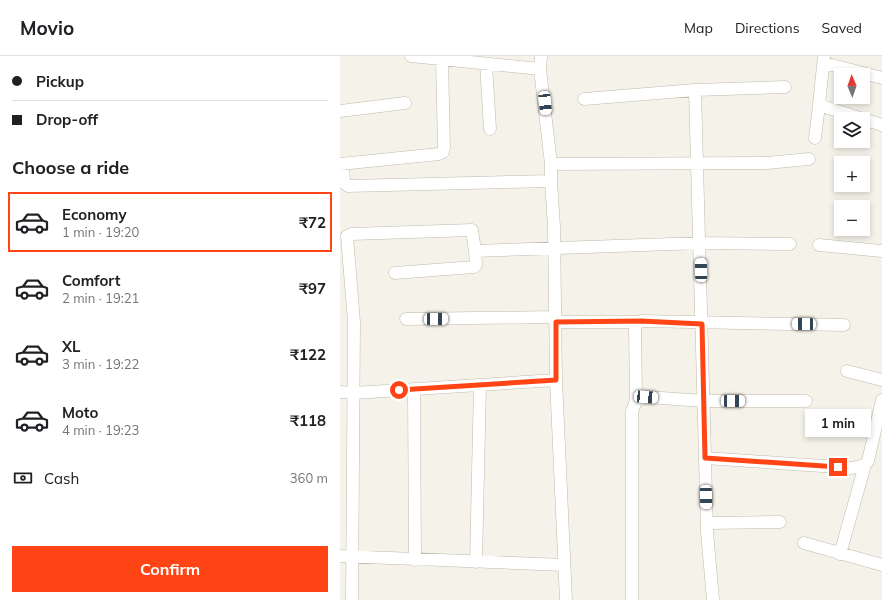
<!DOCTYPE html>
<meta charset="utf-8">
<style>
:root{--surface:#fff;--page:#f6f6f6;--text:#202124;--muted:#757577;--line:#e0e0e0;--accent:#ff4415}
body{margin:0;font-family:Mulish,sans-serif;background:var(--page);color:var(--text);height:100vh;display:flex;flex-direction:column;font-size:15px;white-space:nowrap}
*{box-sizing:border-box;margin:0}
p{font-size:13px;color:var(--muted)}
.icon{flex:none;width:22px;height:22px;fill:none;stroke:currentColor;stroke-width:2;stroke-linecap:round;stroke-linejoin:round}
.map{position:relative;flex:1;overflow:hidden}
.drawer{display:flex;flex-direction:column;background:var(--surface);width:340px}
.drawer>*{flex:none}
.hud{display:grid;align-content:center;height:88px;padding:0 12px;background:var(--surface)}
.needle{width:26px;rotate:358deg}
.fabs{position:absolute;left:494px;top:12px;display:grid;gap:8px}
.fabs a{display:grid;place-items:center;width:36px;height:36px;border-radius:0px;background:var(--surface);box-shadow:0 2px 6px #0003;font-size:20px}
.end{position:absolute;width:18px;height:18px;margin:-9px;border:5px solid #ff4415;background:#fff;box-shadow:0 0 0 2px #fff}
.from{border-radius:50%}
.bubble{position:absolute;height:28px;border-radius:0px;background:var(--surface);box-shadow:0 2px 6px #0003;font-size:13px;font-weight:700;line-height:28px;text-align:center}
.car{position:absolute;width:12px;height:24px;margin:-12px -6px;border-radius:5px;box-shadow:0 0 3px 1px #0007;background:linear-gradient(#fff 24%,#345 0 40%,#fff 0 76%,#345 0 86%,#fff 0)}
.hud b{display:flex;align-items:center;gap:14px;height:38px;font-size:15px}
.hud b+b{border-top:1px solid var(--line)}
.hud i{width:10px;height:10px;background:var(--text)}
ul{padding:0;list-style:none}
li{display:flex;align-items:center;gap:12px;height:60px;margin:0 8px 6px;padding:0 4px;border:2px solid transparent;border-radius:0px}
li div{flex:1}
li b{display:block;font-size:15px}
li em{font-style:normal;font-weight:700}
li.on{border-color:var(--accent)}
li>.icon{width:36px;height:36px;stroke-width:1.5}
h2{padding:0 12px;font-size:18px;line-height:48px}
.pay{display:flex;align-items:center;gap:10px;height:44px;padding:0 12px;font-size:15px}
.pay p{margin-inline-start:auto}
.primary-button{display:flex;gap:8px;margin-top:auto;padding:8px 12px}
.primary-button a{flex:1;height:46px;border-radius:0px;background:var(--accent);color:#fff;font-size:16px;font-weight:700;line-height:46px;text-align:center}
header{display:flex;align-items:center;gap:24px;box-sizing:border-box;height:56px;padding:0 20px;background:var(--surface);border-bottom:1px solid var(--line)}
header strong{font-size:19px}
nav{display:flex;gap:22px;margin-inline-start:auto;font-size:14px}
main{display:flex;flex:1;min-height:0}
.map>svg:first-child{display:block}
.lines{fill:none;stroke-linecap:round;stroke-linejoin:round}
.minor-casing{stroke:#c1baab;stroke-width:13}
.minor{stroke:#fff;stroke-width:12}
.route{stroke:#ff4415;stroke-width:5}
</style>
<header>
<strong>Movio</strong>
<nav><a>Map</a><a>Directions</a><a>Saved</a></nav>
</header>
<main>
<section class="drawer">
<div class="hud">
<b><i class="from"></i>Pickup</b>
<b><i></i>Drop-off</b>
</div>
<h2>Choose a ride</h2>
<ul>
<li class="on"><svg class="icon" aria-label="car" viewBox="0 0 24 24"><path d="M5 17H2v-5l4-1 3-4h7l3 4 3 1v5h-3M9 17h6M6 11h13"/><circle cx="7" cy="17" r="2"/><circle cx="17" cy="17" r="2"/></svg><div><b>Economy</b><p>1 min · 19:20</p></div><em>₹72</em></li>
<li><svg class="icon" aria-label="car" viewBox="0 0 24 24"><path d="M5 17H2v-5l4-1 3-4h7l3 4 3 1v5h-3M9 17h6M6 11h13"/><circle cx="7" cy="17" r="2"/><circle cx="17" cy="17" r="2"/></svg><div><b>Comfort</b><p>2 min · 19:21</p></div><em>₹97</em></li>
<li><svg class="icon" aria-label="car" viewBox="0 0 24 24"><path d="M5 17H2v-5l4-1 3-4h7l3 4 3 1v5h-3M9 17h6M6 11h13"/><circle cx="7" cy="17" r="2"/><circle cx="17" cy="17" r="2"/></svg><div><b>XL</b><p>3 min · 19:22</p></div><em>₹122</em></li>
<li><svg class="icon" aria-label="car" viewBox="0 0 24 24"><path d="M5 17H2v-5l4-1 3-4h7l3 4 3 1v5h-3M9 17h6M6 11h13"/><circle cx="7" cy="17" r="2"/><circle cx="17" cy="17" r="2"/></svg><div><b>Moto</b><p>4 min · 19:23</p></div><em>₹118</em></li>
</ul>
<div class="pay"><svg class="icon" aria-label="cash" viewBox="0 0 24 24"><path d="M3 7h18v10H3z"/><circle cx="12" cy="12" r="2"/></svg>Cash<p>360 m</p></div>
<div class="primary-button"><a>Confirm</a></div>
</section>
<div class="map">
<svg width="542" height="544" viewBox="0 0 542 544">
<rect width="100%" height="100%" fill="#f5f2e9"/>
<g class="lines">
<defs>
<path id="minor" d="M71 0 200 13
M201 0 200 13 211 108V125L214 171 216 324 226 544
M484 0 479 49 542 69
M484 7 542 22
M146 8 150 73
M355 34 367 476 373 544
M244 43 355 34 445 31
M0 55 65 47
M475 82 479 49
M0 108 99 98 103 96 104 92 102 3
M3 108 4 127 8 130 211 125
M211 108 427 107 469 103
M479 189 542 195
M55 217 134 211 136 209 135 195 361 187 450 188
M66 263 216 261
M216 266H298
M507 315 542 324
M74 334 75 504
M0 336 14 337 216 324
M296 345 307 341 364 345H466
M365 402 512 412 525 409 528 405 542 344
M367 467 440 466
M464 487 542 509
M500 498 525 409
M0 500 224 509
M136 506 140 329
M12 544 14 266 7 180 11 178 132 174 135 195
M292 544V355L296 345 295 269 301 265 504 269"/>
</defs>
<use href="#minor" class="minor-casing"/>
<use href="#minor" class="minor"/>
</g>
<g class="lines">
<path class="route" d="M59 334 216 324V266L301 265 362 268 365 402 498 411"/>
</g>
</svg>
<div class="fabs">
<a><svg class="needle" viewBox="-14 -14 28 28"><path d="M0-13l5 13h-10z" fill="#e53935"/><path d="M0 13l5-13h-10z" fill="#757577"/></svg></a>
<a><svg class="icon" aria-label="layers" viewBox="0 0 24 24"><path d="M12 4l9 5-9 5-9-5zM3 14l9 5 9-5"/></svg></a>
<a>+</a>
<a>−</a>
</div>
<i class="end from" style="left:59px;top:334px"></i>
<i class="end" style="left:498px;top:411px"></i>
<div class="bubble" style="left:465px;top:353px;width:66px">1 min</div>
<i class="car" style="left:205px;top:47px;rotate:174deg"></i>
<i class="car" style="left:361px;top:214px;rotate:359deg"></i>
<i class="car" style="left:96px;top:263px;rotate:89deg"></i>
<i class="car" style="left:464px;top:268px;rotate:271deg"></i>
<i class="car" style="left:306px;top:341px;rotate:94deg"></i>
<i class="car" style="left:393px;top:345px;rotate:90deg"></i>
<i class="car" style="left:366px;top:441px;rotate:179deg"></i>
</div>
</main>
